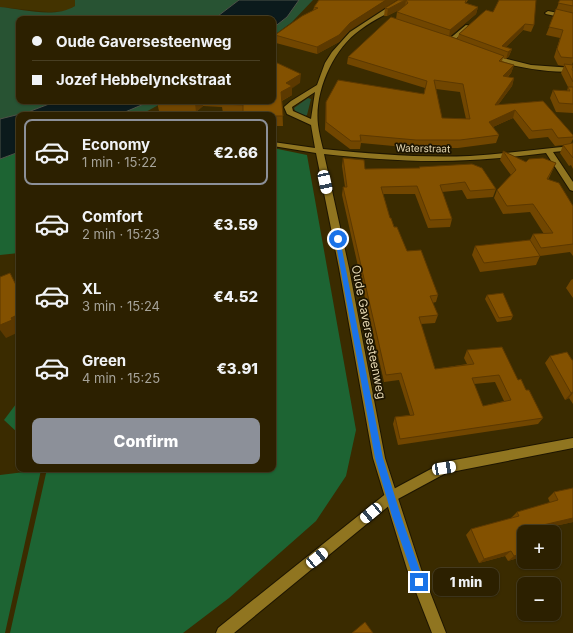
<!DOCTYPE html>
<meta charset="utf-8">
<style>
:root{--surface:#2c2000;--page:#34280a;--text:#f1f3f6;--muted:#a6a399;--line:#483e22;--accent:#8c9099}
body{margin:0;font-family:Inter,sans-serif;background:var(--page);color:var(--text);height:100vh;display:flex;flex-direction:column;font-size:15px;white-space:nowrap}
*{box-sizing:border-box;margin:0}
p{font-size:13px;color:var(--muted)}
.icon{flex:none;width:22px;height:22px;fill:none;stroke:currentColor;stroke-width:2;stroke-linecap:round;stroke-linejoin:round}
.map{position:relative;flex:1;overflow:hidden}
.sheet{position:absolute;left:16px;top:112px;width:260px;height:360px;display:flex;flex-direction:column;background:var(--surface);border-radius:8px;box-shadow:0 1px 3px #0004,0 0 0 1px var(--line)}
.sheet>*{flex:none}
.top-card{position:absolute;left:16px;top:16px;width:260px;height:88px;border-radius:8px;box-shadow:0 1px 3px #0004,0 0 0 1px var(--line);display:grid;align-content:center;height:88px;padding:0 16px;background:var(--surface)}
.buttons{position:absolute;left:517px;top:525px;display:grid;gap:8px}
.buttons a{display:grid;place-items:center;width:44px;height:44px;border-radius:8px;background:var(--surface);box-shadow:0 1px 3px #0004,0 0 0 1px var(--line);font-size:20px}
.end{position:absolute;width:18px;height:18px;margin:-9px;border:5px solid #1a73e8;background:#fff;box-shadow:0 0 0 2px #fff}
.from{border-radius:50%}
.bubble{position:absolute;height:28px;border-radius:8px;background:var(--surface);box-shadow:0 1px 3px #0004,0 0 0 1px var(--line);font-size:13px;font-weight:800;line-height:28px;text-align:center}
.car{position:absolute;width:12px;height:24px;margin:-12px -6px;border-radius:5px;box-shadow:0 0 3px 1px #0007;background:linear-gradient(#fff 24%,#345 0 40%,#fff 0 76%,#345 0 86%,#fff 0)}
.top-card b{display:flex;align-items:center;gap:14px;height:38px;font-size:15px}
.top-card b+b{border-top:1px solid var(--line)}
.top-card i{width:10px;height:10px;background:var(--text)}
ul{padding:7px 0 0;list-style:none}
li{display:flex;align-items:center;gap:12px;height:66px;margin:0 8px 6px;padding:0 8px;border:2px solid transparent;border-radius:8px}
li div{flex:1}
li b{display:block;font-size:15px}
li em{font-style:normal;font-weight:800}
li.selected{border-color:var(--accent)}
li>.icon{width:36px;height:36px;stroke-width:1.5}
.primary-button{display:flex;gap:8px;margin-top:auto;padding:8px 16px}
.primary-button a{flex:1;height:46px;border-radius:8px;background:var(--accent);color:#fff;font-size:16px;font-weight:800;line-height:46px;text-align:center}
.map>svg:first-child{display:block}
.built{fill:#433300}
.green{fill:#285333}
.forest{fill:#1d6433}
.water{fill:#0b1a1c;stroke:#4d5349}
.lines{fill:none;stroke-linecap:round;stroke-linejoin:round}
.minor-casing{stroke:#1d1500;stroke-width:2}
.tertiary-casing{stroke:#1d1500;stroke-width:2}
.minor{fill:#907520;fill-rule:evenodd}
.tertiary{fill:#907520;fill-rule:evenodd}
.wall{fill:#714600;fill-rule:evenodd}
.shaded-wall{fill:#5c3900}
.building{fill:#835100;stroke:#5c3900;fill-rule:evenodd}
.route{fill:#1a73e8}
.labels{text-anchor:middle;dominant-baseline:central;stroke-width:3.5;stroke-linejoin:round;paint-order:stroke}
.far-street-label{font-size:10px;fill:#e6d8b2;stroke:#1d1500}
.street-label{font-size:12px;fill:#e6d8b2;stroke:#1d1500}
</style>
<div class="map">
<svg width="573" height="633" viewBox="0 0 573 633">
<rect width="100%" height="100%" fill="#3a2b00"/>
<path class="built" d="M0 0H75V6L67 11 49 12 0 7Z"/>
<path class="green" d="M75 0H239L214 19H19V101H57L28 112 0 119V7C23 9 54 19 75 6Z
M299 0H313L292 22 273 36V28L287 17Z
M308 98 311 99 307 115 304 117 296 113 294 108Z
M151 101H166L140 115H118Z"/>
<path class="forest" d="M273 148 307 155 356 430 346 476 316 521 229 598 183 633H10L47 469H273Z
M19 152V253L0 255V159Z
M19 400V434L4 420Z
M41 470 5 633H0V475Z"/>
<path class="water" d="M239 0H299L287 17 273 28V19H214Z
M57 101H151L118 115H19V152L0 159V119L28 112Z"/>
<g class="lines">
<defs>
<path id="minor" d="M399 0H406C393 12 374 19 360 30 333 49 314 92 318 125 319 133 321 141 323 149 372 154 421 158 470 156 504 154 539 149 573 146V150L553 152 573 182V191L570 190 546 153C521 156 496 159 470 160 421 163 372 159 324 154L349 268 385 458 421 569 446 633H432L407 569 373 458 339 268 316 153 273 146V142L315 148 311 125 287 114 284 107 291 101 317 85 325 63 332 52 350 32ZM315 92 311 119 293 111 292 107Z
M548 11 573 16V20L546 14 545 13Z
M466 25 471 26 452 42H448V40Z
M491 55 531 65 573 68V72C544 72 516 68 489 58L488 57Z"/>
<path id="tertiary" d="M573 438V448L446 473 396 500 234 633H216L218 628 388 492 444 462Z"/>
</defs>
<use href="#minor" class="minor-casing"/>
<use href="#tertiary" class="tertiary-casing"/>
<use href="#minor" class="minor"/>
<use href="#tertiary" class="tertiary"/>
</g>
<path class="wall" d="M319 0 349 31 339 42 317 54 276 43 275 35 313 11 314 7Z
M406 0H468L466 3 478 7 476 14 450 36 457 39 459 34 486 10 534 25 531 32 523 30 506 47 512 49 509 56 506 59 503 58 502 61 514 65 511 73 508 77 514 78 512 86 498 105 543 101 573 135V139L571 143H573V169L571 165 569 166 560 153 563 145 555 146 548 137 529 139 513 118 493 127 499 135 496 143 458 148H415L361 143 360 149H350L325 130 326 102 424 94 425 88 347 64 348 57 396 19 397 12 401 9 387 16H384L385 8ZM436 89 460 92 466 119 442 118Z
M560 0H573V62L572 65V70H573V113L556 112 550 98 553 90 567 91 568 87 561 73 564 66 558 65 554 57 560 38 546 35Z
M300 83 292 88V95L282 101 283 126H273V115L223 113 222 107 203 106 196 112 159 111 157 102 158 101H273Z
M503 151 526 162 556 163 548 180 573 206V256L570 252 540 256 536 265 480 272 472 255 475 246 530 240 533 234H544L530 212 503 214 494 198 497 190 511 175 500 160Z
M343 158 365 169 419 168V167L496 189 493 197 467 199 462 190 442 192 452 219 450 227 428 228 415 194H383L390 218 407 251 438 295 436 302 432 303 438 315 435 323 421 324 435 369 467 364 464 358 467 350 518 380 526 390 543 418 538 424 398 445 393 424 395 417 410 415 399 380 384 382 342 195 343 187H345L342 166ZM495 382 504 401 483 406 474 384Z
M573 279V298L566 288 571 280Z
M487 295 513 316 511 320 497 322 485 299Z
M550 356 573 360V404L569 398 565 400 545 363Z
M573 488V522L545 528 524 532V556L508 561 505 556 479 563 466 535 471 529 512 518H511L517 512 550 503 548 498 554 492Z"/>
<path class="shaded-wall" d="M386 0H397L349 31 339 42 317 54V47L350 23Z
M406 0 405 7 387 16 388 9Z
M478 7 476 14 449 37 450 30Z
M525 24 523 30 503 50 502 46Z
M512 49 509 56 506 59 508 52Z
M514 65 511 73 501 83 503 76Z
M301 74 300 83 292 88V95L281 101V92L286 83Z
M514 78 512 86 492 113 495 105Z
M197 101H203V106L196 112 195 103Z
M515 110 513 118 486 130 489 122Z
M19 314V332L6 338 0 330V325L11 318Z
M573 392V393L569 398 565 400 571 393Z
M573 518V522L537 530 543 525Z
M511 551 505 556 479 563 484 559Z
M524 553V556L508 561 514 556Z"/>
<path class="building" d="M319 0H386L350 23 339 35 317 47 275 35 302 16 318 8 314 7Z
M398 0H405L388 9 385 8Z
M406 0H466L465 3 478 7 450 30 397 12 408 3Z
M499 0H536L534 25 525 24 502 46 512 49 508 52 459 34 486 10 493 12Z
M560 0H573V6L558 3Z
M556 9 573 13V58L561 57 557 49 563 30 549 27Z
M391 17 449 36 504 56 499 61 514 65 503 76 514 78 495 105 543 101 573 135V137L558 138 552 129 532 131 515 110 489 122 499 135 460 140H416L360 135 361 141H351L326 122V102L338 80 424 94 427 81 348 57ZM434 80 463 84 470 119 442 118Z
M273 61 301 74 286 83 292 86 281 92 283 116H273V115H243V105L222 104 223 101H273Z
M564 64 573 65 572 70H573V82Z
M568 87H573V104L559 103 553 90 570 91Z
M158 101H197L195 103 157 102Z
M573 143V158L563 145Z
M503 151 526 162 529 159 543 158 556 163 547 179 559 183 573 206V244L541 248 533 234 553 233 533 204 507 206 497 190 516 170Z
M343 158 364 160 365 169 420 168 419 167 472 164 482 168 496 189 470 191 465 182 440 185 452 219 430 220 417 186 381 187 390 218H391L394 227H397L407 251 421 250 438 295 430 296 438 315 419 317 435 369 474 364 467 350 502 347 518 380 521 379 526 390H529L543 418 400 439 395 417 414 415 401 373 386 375 343 187H347ZM499 375 511 400 483 406 472 378Z
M530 240 540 256 484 263 475 246Z
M10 273 19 291V314L11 318 12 320 0 325V277Z
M503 293 513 316 499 318 487 295Z
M567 352 572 360H573V392L571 393 550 356Z
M573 488V518L543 525 547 532H524V553L514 556 511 551 484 559 471 529 519 516 517 512 558 500 554 492Z
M365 622 373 633H352Z"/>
<path class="route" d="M338 237 340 239 383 458 401 516 424 582 419 586 415 582 392 516 375 458 335 239Z"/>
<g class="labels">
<g class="far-street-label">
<text transform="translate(423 148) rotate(1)">Waterstraat</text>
</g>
<g class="street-label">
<text transform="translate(369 332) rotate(79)">Oude Gaversesteenweg</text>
</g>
</g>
</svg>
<div class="buttons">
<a>+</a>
<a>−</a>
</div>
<i class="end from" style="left:338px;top:239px"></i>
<i class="end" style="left:419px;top:582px"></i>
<div class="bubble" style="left:433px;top:568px;width:66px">1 min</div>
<i class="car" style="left:325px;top:182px;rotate:168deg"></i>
<i class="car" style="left:444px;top:468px;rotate:81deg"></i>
<i class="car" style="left:371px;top:513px;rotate:230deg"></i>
<i class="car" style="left:317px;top:558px;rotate:51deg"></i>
<div class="top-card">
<b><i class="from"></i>Oude Gaversesteenweg</b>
<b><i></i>Jozef Hebbelynckstraat</b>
</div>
<section class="sheet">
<ul>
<li class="selected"><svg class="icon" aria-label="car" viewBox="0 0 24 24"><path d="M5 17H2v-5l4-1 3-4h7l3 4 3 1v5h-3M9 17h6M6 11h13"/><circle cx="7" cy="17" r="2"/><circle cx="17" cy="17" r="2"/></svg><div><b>Economy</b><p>1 min · 15:22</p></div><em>€2.66</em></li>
<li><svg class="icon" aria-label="car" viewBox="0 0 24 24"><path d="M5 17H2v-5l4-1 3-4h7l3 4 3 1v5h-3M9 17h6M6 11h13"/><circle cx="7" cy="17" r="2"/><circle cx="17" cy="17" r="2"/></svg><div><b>Comfort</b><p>2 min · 15:23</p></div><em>€3.59</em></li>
<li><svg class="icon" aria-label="car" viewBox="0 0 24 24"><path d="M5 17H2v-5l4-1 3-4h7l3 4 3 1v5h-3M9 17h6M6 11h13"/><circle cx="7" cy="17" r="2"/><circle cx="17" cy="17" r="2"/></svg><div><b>XL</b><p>3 min · 15:24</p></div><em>€4.52</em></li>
<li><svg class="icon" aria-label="car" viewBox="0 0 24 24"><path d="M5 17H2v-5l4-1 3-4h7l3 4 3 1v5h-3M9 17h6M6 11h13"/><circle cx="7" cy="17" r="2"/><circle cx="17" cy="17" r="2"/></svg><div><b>Green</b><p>4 min · 15:25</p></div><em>€3.91</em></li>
</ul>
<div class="primary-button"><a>Confirm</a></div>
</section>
</div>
